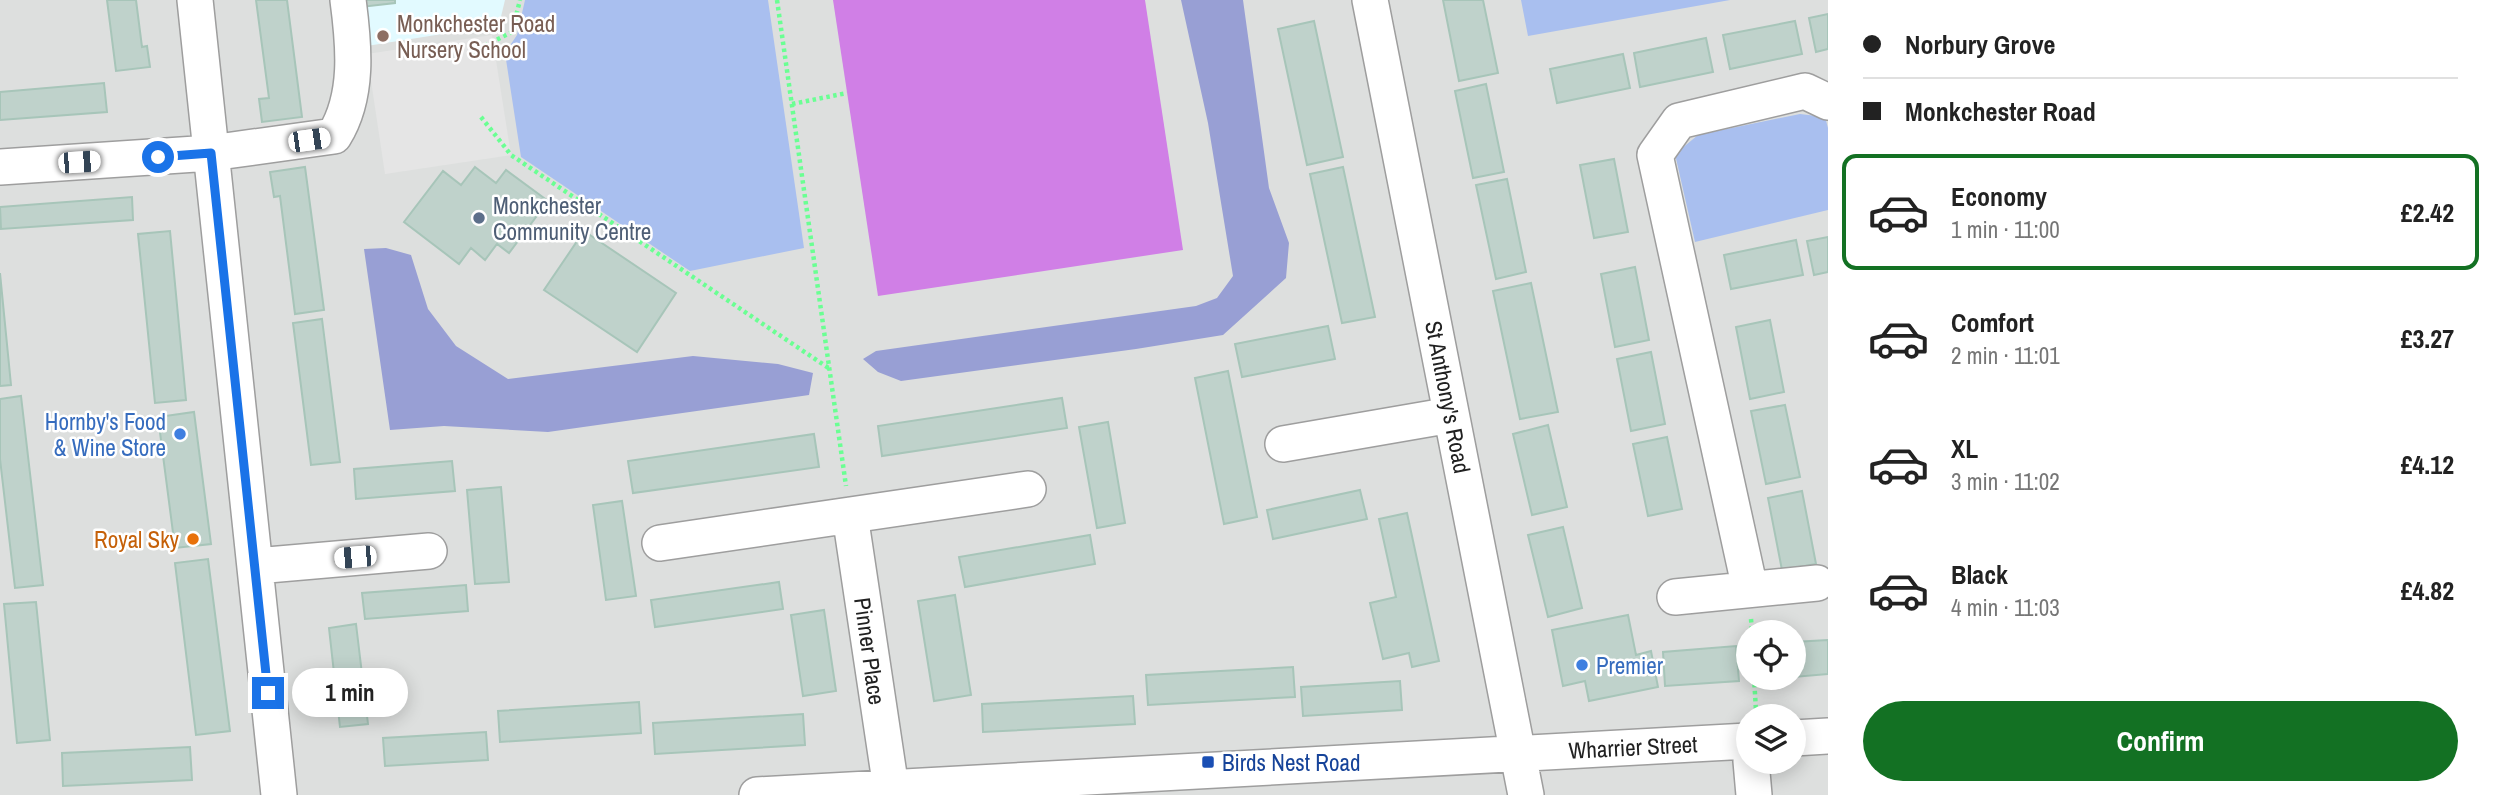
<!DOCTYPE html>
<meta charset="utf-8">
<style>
:root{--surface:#fff;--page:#f2f2f2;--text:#222;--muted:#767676;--line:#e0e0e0;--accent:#137123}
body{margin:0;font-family:"Archivo Narrow",sans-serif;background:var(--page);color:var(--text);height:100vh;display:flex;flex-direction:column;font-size:26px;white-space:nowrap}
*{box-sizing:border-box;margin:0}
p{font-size:23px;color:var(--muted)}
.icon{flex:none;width:38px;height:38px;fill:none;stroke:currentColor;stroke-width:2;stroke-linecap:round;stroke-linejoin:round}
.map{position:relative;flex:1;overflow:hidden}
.side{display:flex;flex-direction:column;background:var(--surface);width:665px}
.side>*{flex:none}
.banner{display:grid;align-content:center;height:154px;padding:0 35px;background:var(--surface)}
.controls{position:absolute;left:1736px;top:620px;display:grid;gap:14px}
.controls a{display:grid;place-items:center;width:70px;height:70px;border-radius:50%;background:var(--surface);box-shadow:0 4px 18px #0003;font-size:35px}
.end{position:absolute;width:32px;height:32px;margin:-16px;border:9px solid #1a73e8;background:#fff;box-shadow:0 0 0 4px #fff}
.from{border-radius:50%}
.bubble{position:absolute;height:49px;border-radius:24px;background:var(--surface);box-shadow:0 4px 18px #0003;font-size:23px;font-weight:700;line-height:49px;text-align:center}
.car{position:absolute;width:21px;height:42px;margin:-21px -10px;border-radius:9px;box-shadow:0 0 5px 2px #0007;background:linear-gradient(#fff 24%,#345 0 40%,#fff 0 76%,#345 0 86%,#fff 0)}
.banner b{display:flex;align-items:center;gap:24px;height:66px;font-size:26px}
.banner b+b{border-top:2px solid var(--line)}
.banner i{width:18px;height:18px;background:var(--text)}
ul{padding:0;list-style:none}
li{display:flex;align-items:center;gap:21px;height:116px;margin:0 14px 10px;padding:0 21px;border:4px solid transparent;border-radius:14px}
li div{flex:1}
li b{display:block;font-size:26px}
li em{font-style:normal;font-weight:700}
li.current{border-color:var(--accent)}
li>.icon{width:63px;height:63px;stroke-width:1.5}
.button{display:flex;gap:14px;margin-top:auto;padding:14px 35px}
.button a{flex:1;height:80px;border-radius:42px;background:var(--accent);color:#fff;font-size:28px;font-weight:700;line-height:80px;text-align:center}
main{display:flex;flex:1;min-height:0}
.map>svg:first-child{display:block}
.residential{fill:#dddfde;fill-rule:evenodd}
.education{fill:#e2faff}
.grass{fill:#a9bfef}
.forest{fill:#989fd4}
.pitch{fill:#d07fe6}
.parking{fill:#e5e5e5}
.building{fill:#bfd2cb;stroke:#a7c5b9;stroke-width:2}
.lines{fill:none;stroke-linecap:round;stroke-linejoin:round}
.minor-casing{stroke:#9e9e9e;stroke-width:38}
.path{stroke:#6aff93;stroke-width:4.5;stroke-dasharray:3.5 3.5;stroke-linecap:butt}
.minor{stroke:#fff;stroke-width:35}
.route{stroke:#1a73e8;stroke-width:9}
.education-dot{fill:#8d6e63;stroke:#fff;stroke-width:2.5}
.service-dot{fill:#5c6f8a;stroke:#fff;stroke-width:2.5}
.shop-dot{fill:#3f7fe0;stroke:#fff;stroke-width:2.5}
.food-dot{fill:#e8710a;stroke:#fff;stroke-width:2.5}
.transit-dot{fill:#1a4fb4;stroke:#fff;stroke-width:2.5}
.labels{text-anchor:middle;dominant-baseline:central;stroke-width:5;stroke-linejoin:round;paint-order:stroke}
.education-label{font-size:23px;fill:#785e54;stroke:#fff;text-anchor:start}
.service-label{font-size:23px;fill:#4e5e75;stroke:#fff;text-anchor:start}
.street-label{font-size:23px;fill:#212121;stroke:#fff}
.shop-label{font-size:23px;fill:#366cbe;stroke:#fff;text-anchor:end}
.food-label{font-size:23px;fill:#c56008;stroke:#fff;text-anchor:end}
.transit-label{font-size:23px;fill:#164399;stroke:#fff;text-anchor:start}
</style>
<main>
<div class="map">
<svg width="1828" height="795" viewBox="0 0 1828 795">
<rect width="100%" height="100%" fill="#e6f2f0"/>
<path class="residential" d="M0 0H1828V795H0ZM1748 632H1794V677H1748ZM1748 716H1794V761H1748Z"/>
<path class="education" d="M334 0H505L499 25 354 48Z"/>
<path class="grass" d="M525 0H768L804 248 690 271 521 157 505 53 517 35Z
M1521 0H1730L1528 36Z
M1800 114 1825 117 1828 128V210L1695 242 1675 154 1698 135Z"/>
<path class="forest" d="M1181 0H1243L1269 188 1289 243 1286 278 1223 335 1136 349 901 381 878 372 863 359 876 351 1196 306 1217 298 1233 276 1208 123Z
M386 248 411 255 428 309 456 346 508 379 693 356 778 364 813 373 809 395 548 432 444 426 390 430 364 249Z"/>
<path class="pitch" d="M833 0H1145L1183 250 878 296Z"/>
<path class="parking" d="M492 35 511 155 385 174 367 54Z"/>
<path class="building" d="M107 0H136L142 47 147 46 150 67 116 71Z
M256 0H287L302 117 262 122 259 99 269 98Z
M360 0H395V3L361 7Z
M1443 0H1483L1498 73 1459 81Z
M1828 14V49L1816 52 1809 18Z
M1314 21 1343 157 1307 165 1278 29Z
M1795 21 1802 54 1730 69 1723 35Z
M1706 38 1713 72 1640 87 1634 53Z
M1623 54 1630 88 1557 103 1550 69Z
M104 83 107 112 0 120V92Z
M1486 84 1504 172 1473 178 1455 91Z
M1614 159 1628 232 1594 238 1580 165Z
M305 167 324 310 295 314 280 196 274 197 270 172Z
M475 167 496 183 506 170 548 201 509 253 497 244 485 260 471 248 459 264 404 222 443 171 461 185Z
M1343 167 1375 317 1342 323 1310 174Z
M1507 179 1526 272 1496 279 1476 185Z
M132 197 133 220 1 229 0 207Z
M170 231 186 400 155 403 138 234Z
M584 231 676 293 637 352 544 290Z
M1828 237V272L1814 275 1807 241Z
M1796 240 1803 275 1731 289 1724 255Z
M1635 267 1649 340 1615 347 1601 274Z
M0 273 11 385 0 386Z
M1531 283 1558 412 1520 419 1493 291Z
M322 319 340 462 311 465 293 323Z
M1770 320 1784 392 1750 399 1736 327Z
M1328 326 1335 359 1242 377 1235 344Z
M1651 352 1665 424 1631 431 1617 359Z
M1228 371 1257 517 1224 524 1195 378Z
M21 396 43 585 15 588 0 459V399Z
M1062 398 1067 428 882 456 878 426Z
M1785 405 1800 477 1766 484 1751 411Z
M194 412 211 544 175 548 158 417Z
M1108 422 1125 523 1097 528 1079 427Z
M1548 425 1567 507 1532 515 1513 434Z
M814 434 819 467 633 493 628 461Z
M1667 437 1682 509 1648 516 1633 444Z
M452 461 455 491 356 499 354 469Z
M501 487 509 582 475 584 467 490Z
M1360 490 1367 519 1273 539 1267 510Z
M1802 491 1816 564 1782 570 1768 498Z
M622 501 636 596 606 600 593 505Z
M1407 513 1439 661 1412 667 1409 653 1383 659 1370 603 1396 597 1379 519Z
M1563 527 1582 608 1548 617 1528 535Z
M1090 535 1095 564 965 587 959 557Z
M208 559 230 731 196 735 175 563Z
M779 582 783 609 655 627 651 600Z
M466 585 468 611 365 619 362 593Z
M955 595 971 695 934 701 918 601Z
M36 602 50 740 17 743 4 604Z
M824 610 836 691 803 696 791 615Z
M1628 615 1636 655 1651 651 1658 687 1589 701 1585 681 1563 686 1552 630Z
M356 624 368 724 340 727 329 628Z
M1828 640V674L1794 677V642Z
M1736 646 1739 681 1665 686 1663 652Z
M1293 667 1295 697 1148 705 1146 675Z
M1400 681 1402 710 1303 716 1301 687Z
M1133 696 1135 724 983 732 982 704Z
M639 702 641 733 500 742 498 711Z
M803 714 805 745 655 754 653 723Z
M486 732 488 760 385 766 383 738Z
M190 747 192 780 63 786 62 753Z"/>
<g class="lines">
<defs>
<path id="minor" d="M195 0 279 795
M1370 0 1526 795
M0 167 211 153 334 136C359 96 354 45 348 0
M1283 444 1451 415
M850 515 892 795
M660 543 1028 489
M256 566 429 551
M1750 589 1655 155 1679 121 1805 91 1828 102
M1675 597 1817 583
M1794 738 1828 736
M1751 761 1754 795
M757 795 1748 741"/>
</defs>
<use href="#minor" class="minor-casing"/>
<path class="path" d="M777 0 846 486
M472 52 512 32 520 0
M792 104 847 93
M481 117 511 155 830 369
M1751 619 1752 632
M1754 677 1756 711"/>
<use href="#minor" class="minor"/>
</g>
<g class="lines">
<path class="route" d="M158 157 211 153 268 693"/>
</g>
<circle class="education-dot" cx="383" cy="36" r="7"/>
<circle class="service-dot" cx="479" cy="218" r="7"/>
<g class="shop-dot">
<circle cx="180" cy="434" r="7"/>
<circle cx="1582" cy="665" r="7"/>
</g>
<circle class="food-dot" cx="193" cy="539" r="7"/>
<rect class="transit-dot" x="1201" y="755" width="14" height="14" rx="3.5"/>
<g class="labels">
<g class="education-label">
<text x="397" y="23">Monkchester Road<tspan x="397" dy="26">Nursery School</tspan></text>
</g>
<g class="service-label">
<text x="493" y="205">Monkchester<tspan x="493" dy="26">Community Centre</tspan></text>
</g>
<g class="street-label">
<text transform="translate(1448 397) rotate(79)">St Anthony's Road</text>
<text transform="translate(870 651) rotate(82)">Pinner Place</text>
<text transform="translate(1633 747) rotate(-3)">Wharrier Street</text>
</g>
<g class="shop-label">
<text x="166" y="421">Hornby's Food<tspan x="166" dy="26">&amp; Wine Store</tspan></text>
<text x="1596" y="665" text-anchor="start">Premier</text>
</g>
<g class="food-label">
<text x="179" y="539">Royal Sky</text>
</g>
<g class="transit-label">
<text x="1222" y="762">Birds Nest Road</text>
</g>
</g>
</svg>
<div class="controls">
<a><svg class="icon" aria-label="locate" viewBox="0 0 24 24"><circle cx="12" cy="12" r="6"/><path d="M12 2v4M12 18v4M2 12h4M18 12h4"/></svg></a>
<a><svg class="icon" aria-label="layers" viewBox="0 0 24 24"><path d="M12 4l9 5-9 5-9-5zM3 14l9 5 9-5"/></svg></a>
</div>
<i class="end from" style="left:158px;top:157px"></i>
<i class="end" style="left:268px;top:693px"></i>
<div class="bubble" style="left:292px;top:668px;width:116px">1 min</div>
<i class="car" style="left:309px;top:140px;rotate:82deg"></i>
<i class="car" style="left:79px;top:162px;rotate:86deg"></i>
<i class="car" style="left:355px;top:557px;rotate:265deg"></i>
</div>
<section class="side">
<div class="banner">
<b><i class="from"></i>Norbury Grove</b>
<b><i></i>Monkchester Road</b>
</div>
<ul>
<li class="current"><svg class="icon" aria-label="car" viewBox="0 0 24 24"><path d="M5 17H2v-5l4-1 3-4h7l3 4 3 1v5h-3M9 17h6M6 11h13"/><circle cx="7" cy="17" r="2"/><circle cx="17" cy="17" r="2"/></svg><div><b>Economy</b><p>1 min · 11:00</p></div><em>£2.42</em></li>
<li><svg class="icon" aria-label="car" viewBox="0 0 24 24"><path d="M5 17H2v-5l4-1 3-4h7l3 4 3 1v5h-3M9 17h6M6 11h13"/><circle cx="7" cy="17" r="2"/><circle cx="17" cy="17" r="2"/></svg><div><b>Comfort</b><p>2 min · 11:01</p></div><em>£3.27</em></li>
<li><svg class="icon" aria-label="car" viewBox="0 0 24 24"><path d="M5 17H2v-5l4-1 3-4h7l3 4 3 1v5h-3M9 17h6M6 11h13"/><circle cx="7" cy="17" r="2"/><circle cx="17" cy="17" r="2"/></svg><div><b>XL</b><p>3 min · 11:02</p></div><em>£4.12</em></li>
<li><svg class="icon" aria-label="car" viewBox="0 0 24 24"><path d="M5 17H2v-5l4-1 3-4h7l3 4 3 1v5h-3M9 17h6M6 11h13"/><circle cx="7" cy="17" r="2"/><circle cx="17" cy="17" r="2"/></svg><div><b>Black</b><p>4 min · 11:03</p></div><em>£4.82</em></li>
</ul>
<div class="button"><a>Confirm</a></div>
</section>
</main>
